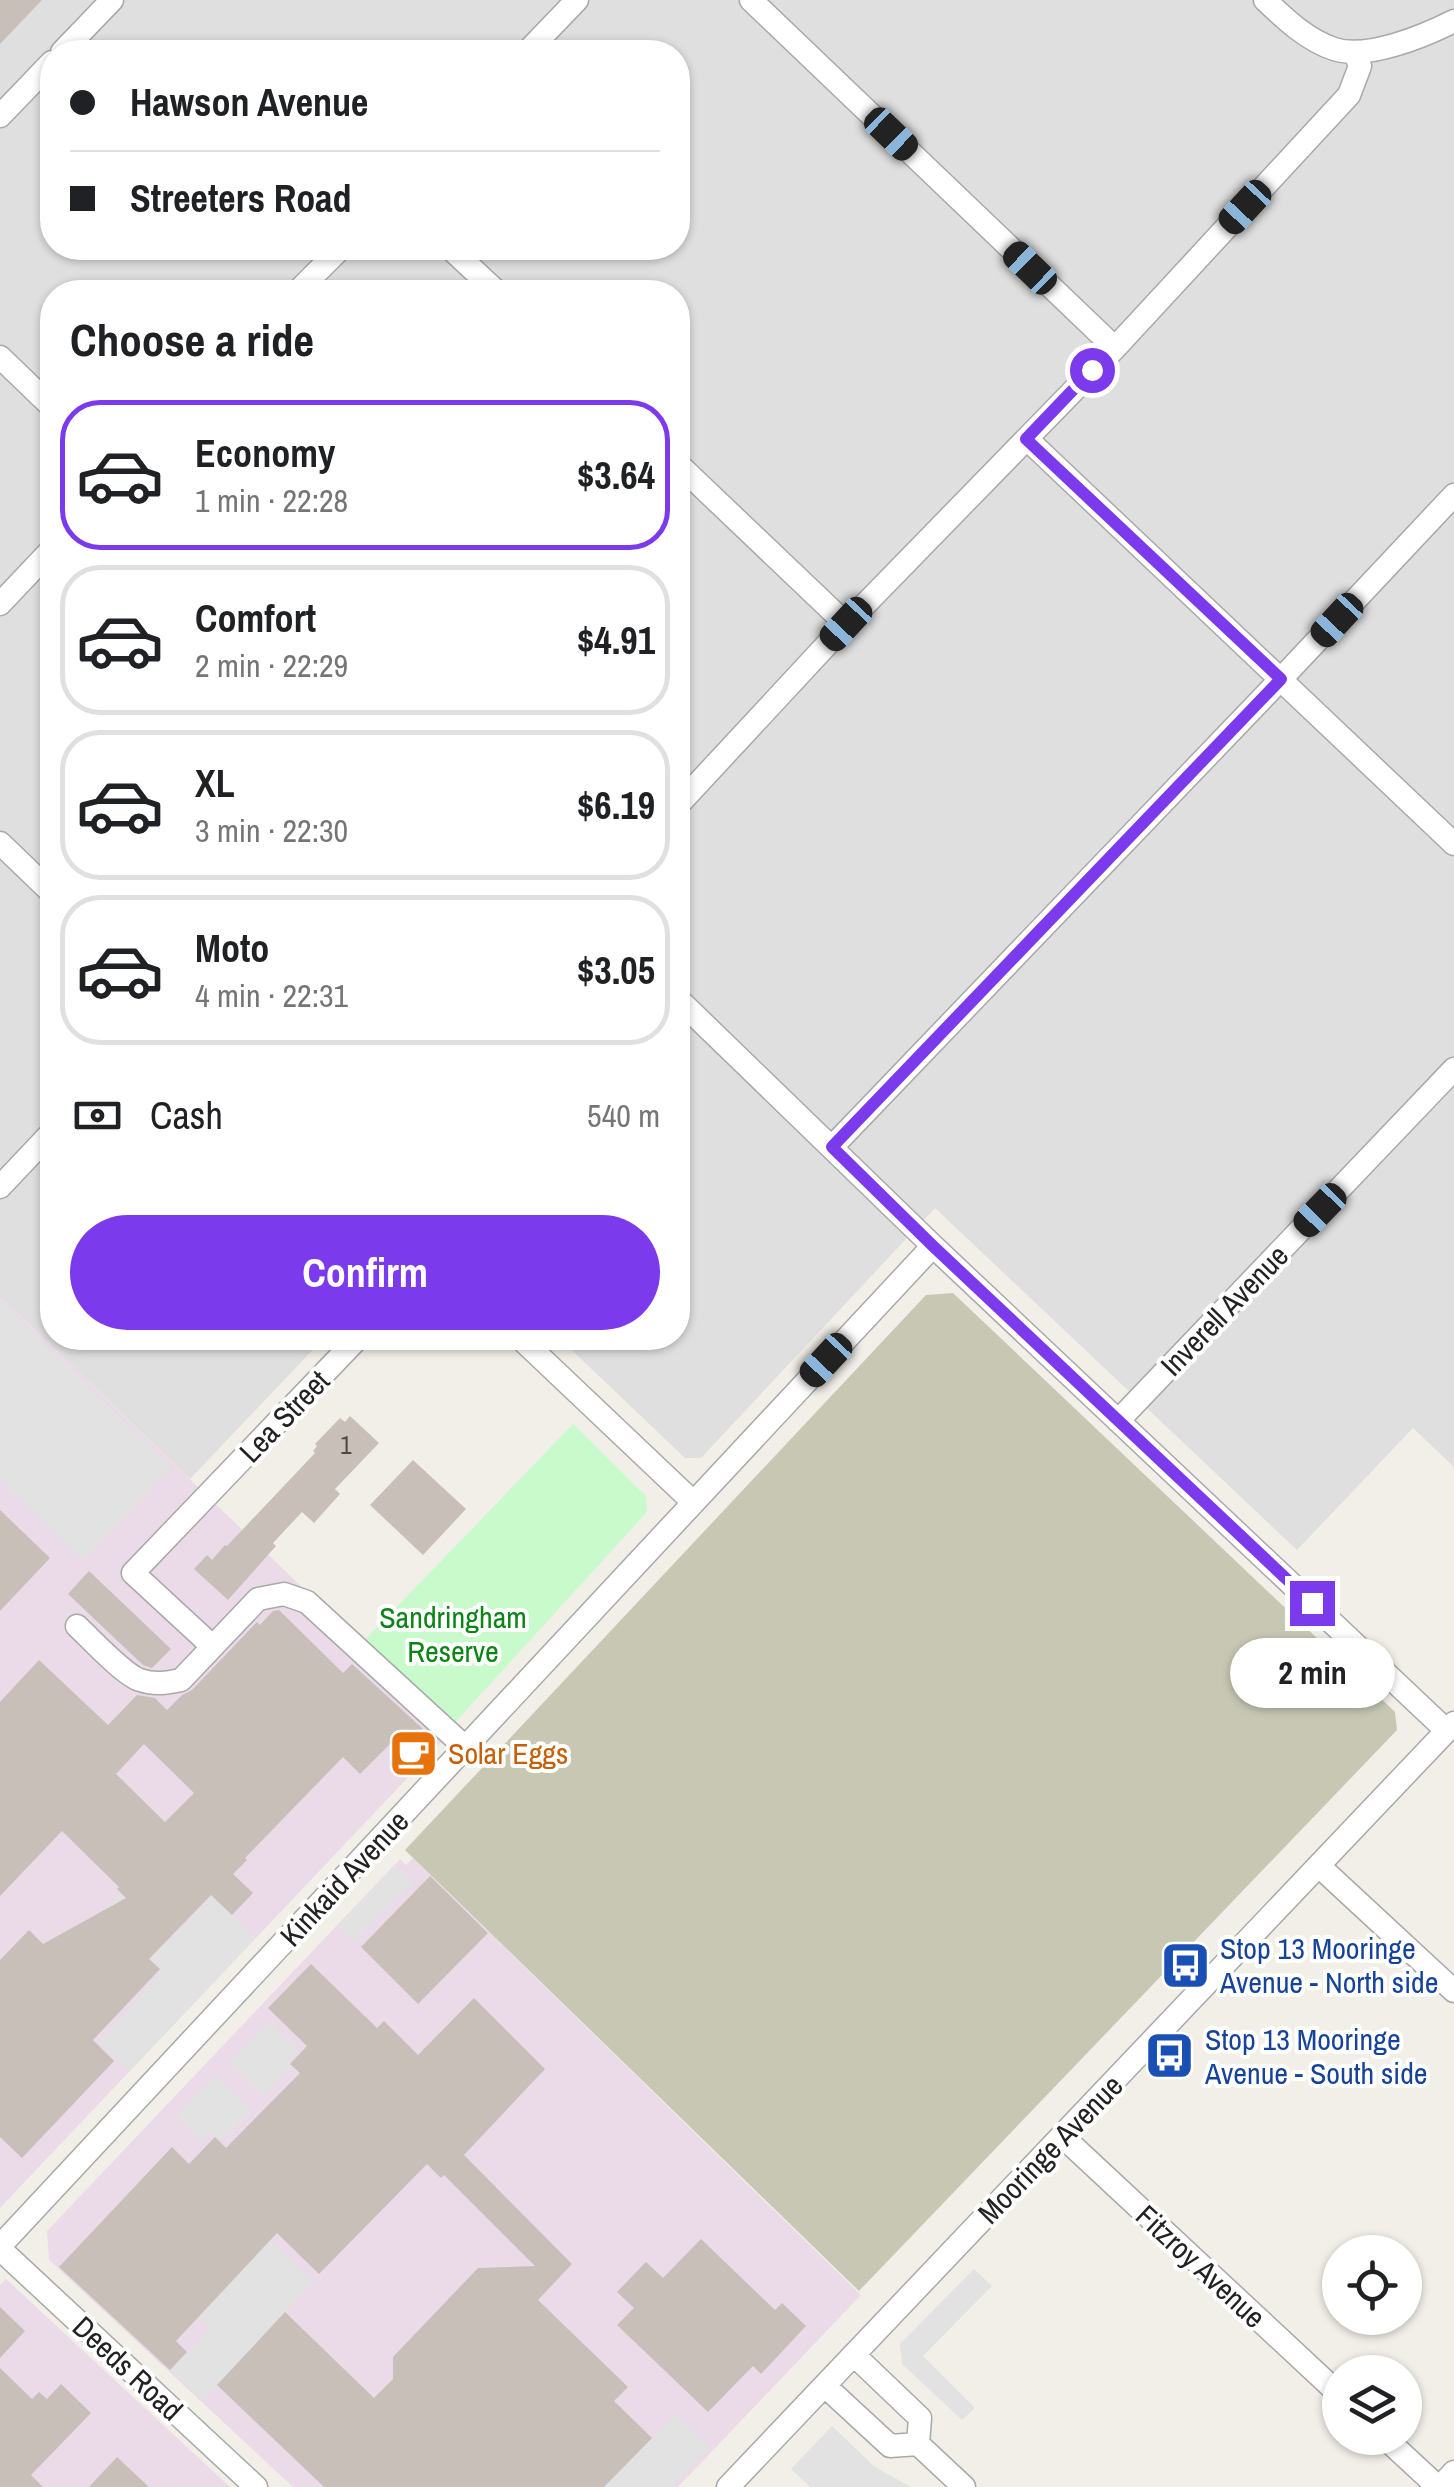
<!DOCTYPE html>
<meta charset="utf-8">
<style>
:root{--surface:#fff;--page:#f6f6f6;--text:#202124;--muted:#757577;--line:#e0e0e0;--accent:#7c3aed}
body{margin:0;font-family:"Archivo Narrow",sans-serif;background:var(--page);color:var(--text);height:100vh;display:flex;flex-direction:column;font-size:38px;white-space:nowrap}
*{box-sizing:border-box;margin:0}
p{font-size:32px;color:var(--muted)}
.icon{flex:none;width:55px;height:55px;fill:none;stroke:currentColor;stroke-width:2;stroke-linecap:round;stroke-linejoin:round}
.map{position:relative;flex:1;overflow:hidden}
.drawer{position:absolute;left:40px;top:280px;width:650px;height:1070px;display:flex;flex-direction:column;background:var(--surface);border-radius:40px;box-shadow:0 2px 8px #0004}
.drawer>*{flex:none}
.banner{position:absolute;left:40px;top:40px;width:650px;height:220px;border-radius:40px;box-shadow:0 2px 8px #0004;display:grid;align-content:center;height:220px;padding:0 30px;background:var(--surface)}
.tools{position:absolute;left:1322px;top:2235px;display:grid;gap:20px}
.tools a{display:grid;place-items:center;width:100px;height:100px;border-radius:50%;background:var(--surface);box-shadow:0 2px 8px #0004;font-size:50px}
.end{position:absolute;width:45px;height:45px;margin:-22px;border:12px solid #7c3aed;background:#fff;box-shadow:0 0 0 5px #fff}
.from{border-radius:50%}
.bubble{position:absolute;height:70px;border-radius:35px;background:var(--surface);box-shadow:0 2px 8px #0004;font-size:32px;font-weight:700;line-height:70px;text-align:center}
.car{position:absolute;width:30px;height:60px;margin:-30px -15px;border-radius:12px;box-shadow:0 0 8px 2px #0007;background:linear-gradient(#222 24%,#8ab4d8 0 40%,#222 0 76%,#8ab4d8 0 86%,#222 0)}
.banner b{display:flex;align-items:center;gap:35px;height:95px;font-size:38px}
.banner b+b{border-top:2px solid var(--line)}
.banner i{width:25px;height:25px;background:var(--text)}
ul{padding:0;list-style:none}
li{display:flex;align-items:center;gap:30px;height:150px;margin:0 20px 15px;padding:0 10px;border:5px solid var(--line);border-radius:40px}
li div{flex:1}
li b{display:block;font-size:38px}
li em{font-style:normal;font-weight:700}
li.current{border-color:var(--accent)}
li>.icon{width:90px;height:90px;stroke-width:1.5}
h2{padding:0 30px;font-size:45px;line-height:120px}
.pay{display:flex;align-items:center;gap:25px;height:110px;padding:0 30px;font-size:38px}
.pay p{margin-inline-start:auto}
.primary-button{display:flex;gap:20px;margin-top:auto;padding:20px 30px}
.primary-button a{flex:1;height:115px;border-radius:60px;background:var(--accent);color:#fff;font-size:40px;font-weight:700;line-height:115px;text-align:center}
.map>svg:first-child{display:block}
.residential{fill:#e0dfdf;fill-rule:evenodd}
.industrial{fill:#ebdbe8}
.construction{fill:#c7c7b4}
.park{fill:#c8facc}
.parking{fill:#e2e2e2}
.building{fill:#c7bfb8;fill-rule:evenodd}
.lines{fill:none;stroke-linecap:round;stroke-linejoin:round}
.minor-casing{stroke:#a9a9a9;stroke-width:25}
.minor{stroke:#fff;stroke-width:22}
.route{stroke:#7c3aed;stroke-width:12}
.labels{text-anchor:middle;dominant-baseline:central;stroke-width:8;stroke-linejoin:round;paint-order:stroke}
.number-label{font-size:25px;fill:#4b4948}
.street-label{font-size:30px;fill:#222;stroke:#fff}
.park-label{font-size:30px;fill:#0c8416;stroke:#fff}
.food-label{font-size:30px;fill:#c56008;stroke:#fff;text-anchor:start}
.transit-label{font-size:30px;fill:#164399;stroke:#fff;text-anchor:start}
</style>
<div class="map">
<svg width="1454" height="2487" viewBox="0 0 1454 2487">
<rect width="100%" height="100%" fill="#f2efe9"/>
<path class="residential" d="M0 0H1454V1467L1413 1428 1297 1550 935 1208 701 1458H685L559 1338H678V292H52V1338H324L190 1479 0 1297ZM52 52H678V248H52Z"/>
<path class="industrial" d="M0 1297 452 1731 0 2208Z
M413 1858 861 2295 678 2487H293L49 2260 47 2231 400 1859 406 1865Z
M6 2279 230 2487H0V2285Z"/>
<path class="construction" d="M953 1293 1395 1712 1397 1730 859 2291 405 1850 926 1295Z"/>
<path class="park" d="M573 1424 646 1496 647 1512 450 1728 362 1643Z"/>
<path class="parking" d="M0 1301 172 1468 83 1560 0 1481Z
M395 1866 413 1883 355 1942 337 1925Z
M119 1892 170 1941 211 1897 256 1938 129 2072 98 2042 163 1970 102 1911Z
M270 2022 299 2049 288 2061 293 2067 263 2096 229 2063Z
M215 2076 251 2111 220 2141 211 2133 202 2141 177 2116Z
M270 2240 314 2281 203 2401 171 2370 209 2329 198 2317Z
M974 2269 992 2286 923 2356 975 2408 962 2420 902 2364 900 2344Z
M676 2414 711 2447 671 2487H603Z
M832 2426 875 2467 911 2487H810L791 2469Z"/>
<path class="building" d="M0 0H42L0 44Z
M350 1416 379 1443 335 1489 340 1494 314 1523 302 1512 273 1543 276 1546 228 1600 194 1569 207 1555 212 1560 225 1545 227 1546 315 1453 313 1451 317 1446 315 1444 340 1418 345 1422Z
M413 1460 466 1509 423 1555 370 1505Z
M0 1510 50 1558 0 1611Z
M89 1571 171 1649 152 1668 143 1665 68 1594Z
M279 1610 343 1673 352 1664 423 1729 407 1745 398 1736 360 1774 343 1757 245 1858 247 1860 233 1874 253 1893 232 1915 211 1895 149 1959 160 1969 93 2040 114 2061 22 2158 0 2137V1960L29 1930 43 1944 126 1898 117 1889 119 1887 62 1831 0 1896V1702L39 1660 108 1725 137 1695 155 1698 167 1710 182 1695 192 1690 257 1622 260 1625 273 1611ZM144 1744 194 1793 165 1822 116 1774Z
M430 1876 488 1933 418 2004 361 1947Z
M311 1964 377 2028 384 2021 418 2055 474 1998 545 2069 464 2155 572 2264 538 2300 628 2387 614 2401 652 2438 604 2487H324L217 2385 285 2312 374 2398 393 2379V2357L478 2268 535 2266 444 2175 441 2178 427 2164 319 2274 277 2233 176 2341 187 2352 170 2370 59 2267 172 2147 189 2164 215 2137 226 2148 300 2073 290 2064 307 2046 268 2008Z
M701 2239 775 2310 782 2303 806 2326 761 2374 753 2366 708 2412 617 2325 634 2308 617 2292 646 2262 663 2278Z
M0 2307 25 2331 0 2358Z
M0 2368 32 2399 39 2392 47 2399 61 2384 91 2413 31 2475 43 2487H0Z
M117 2457 149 2487H89Z"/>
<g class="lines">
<defs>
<path id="minor" d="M751 0 1115 348
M1265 0C1285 19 1307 40 1334 49 1367 60 1424 36 1454 21
M62 52 112 0
M527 52 577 0
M0 116 52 62
M450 248 497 292
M297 292 341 248
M0 357 52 407
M1027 439 1454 844
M678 464 846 624
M0 604 52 549
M678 805 846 624 1115 348 1349 95 1360 66 1355 53
M0 843 52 893
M678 999 933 1246 1447 1731
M832 1147 1281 679 1454 495
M0 1187 52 1132
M520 1338 693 1502
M1118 1421 1454 1069
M77 1626C91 1639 124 1675 140 1680 154 1685 167 1683 181 1680L258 1599 284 1594 307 1602 466 1748
M212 1646 133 1573 358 1338
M1319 1866 1454 1991
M1062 2136 1340 2395
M0 2246 933 1246
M0 2249 256 2487
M854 2355 920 2418 918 2444
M825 2386 890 2446 918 2444 964 2487
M1385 2438 1438 2487
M728 2487 1454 1723
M1440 2487 1454 2472"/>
</defs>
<use href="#minor" class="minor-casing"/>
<use href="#minor" class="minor"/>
</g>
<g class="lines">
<path class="route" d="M1092 370 1026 439 1281 679 832 1147 933 1246 1312 1603"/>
</g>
<defs>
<symbol id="cafe-square" viewBox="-11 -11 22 22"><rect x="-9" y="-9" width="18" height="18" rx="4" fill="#e8710a" stroke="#fff"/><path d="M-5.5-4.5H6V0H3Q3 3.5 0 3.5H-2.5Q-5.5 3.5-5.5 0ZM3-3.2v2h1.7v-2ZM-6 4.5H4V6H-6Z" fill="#fff"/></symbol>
<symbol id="bus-square" viewBox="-11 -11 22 22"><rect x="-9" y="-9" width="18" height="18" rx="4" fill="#1a4fb4" stroke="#fff"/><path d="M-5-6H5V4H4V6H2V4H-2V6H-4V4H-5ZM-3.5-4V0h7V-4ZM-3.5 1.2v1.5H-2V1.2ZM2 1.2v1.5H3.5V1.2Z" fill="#fff"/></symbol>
</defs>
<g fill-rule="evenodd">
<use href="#cafe-square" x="386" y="1726" width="55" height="55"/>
<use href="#bus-square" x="1158" y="1938" width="55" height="55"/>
<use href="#bus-square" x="1142" y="2028" width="55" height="55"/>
</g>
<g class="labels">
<g class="number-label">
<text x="346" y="1445">1</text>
</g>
<g class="street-label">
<text transform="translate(1224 1310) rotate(-46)">Inverell Avenue</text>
<text transform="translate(284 1416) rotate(-46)">Lea Street</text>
<text transform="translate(344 1878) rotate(-47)">Kinkaid Avenue</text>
<text transform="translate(1050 2149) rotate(-46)">Mooringe Avenue</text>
<text transform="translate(1201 2266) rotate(43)">Fitzroy Avenue</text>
<text transform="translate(128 2368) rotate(43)">Deeds Road</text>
</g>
<g class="park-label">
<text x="453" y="1617">Sandringham<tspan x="453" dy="34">Reserve</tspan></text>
</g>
<g class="food-label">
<text x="448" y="1753">Solar Eggs</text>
</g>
<g class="transit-label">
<text x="1220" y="1948">Stop 13 Mooringe<tspan x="1220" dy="34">Avenue - North side</tspan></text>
<text x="1205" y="2039">Stop 13 Mooringe<tspan x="1205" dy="34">Avenue - South side</tspan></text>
</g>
</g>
</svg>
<div class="tools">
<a><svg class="icon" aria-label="locate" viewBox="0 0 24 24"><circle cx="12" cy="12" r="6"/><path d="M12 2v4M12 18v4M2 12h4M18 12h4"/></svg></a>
<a><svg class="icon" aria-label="layers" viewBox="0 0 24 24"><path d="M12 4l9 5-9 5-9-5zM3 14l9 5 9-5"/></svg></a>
</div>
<i class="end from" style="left:1092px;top:370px"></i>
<i class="end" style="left:1312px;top:1603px"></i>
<div class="bubble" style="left:1230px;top:1638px;width:165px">2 min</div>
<i class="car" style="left:891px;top:134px;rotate:134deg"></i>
<i class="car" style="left:1245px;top:207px;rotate:223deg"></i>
<i class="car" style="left:1030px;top:268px;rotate:314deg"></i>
<i class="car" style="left:1337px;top:620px;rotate:223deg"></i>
<i class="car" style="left:846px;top:624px;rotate:223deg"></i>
<i class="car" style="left:1320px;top:1210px;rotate:224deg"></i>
<i class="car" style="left:826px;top:1360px;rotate:223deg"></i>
<div class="banner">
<b><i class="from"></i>Hawson Avenue</b>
<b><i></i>Streeters Road</b>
</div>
<section class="drawer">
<h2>Choose a ride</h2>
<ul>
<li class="current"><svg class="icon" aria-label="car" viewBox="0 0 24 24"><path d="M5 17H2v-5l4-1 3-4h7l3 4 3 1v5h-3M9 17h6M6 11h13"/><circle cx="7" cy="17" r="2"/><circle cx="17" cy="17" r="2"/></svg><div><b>Economy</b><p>1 min · 22:28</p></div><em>$3.64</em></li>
<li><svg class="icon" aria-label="car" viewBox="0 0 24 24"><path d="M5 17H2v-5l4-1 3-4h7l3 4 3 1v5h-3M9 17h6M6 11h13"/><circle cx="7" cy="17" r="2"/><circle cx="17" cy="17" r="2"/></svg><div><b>Comfort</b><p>2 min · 22:29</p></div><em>$4.91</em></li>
<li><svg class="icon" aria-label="car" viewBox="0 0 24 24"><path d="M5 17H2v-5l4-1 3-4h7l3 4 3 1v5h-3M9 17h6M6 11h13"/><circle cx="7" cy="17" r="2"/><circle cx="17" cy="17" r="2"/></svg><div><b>XL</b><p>3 min · 22:30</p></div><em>$6.19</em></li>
<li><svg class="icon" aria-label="car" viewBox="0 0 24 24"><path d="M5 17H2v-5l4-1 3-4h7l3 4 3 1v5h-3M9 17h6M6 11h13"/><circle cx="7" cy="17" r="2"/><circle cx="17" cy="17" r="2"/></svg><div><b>Moto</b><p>4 min · 22:31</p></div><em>$3.05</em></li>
</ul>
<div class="pay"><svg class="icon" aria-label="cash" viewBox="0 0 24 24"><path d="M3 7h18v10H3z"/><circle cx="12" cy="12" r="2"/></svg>Cash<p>540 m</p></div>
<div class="primary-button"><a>Confirm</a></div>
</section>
</div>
